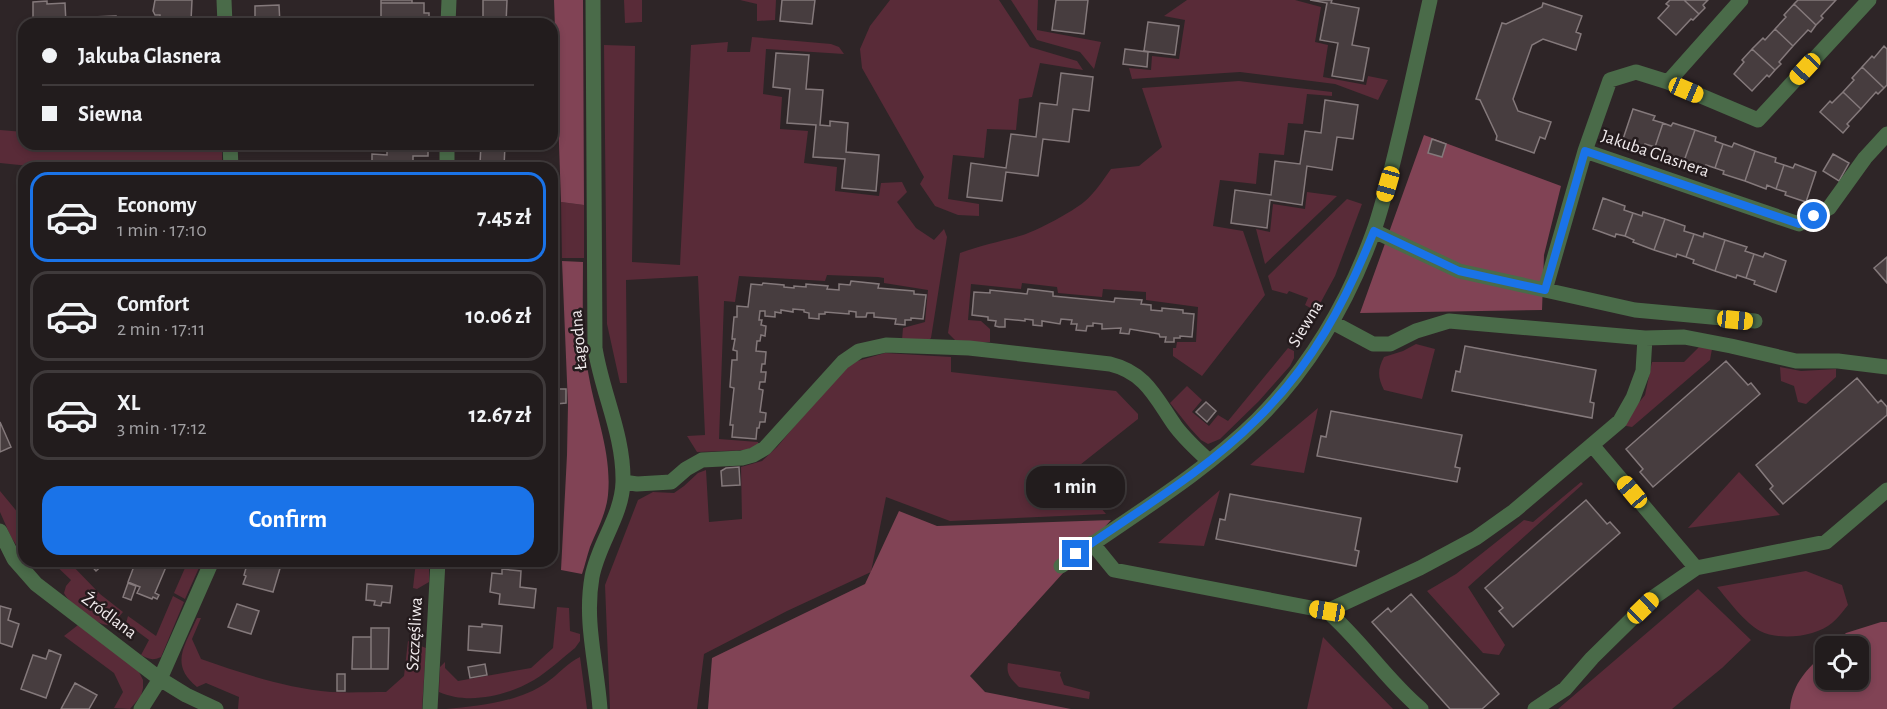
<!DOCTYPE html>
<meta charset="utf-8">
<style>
:root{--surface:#221c1d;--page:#2e292a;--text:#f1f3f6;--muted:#a2a1a4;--line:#3f3a3b;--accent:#1a73e8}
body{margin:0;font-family:"Alegreya Sans",sans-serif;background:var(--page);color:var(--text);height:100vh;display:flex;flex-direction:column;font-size:22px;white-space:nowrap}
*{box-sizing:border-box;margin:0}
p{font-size:20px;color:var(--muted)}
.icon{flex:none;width:33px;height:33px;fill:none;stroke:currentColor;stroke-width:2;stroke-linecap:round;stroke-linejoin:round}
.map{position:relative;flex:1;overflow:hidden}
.details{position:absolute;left:18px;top:162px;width:540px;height:405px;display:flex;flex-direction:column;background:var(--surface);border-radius:18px;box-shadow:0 3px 9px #0003,0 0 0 2px var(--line)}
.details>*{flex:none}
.banner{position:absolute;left:18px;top:18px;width:540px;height:132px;border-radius:18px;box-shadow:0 3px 9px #0003,0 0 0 2px var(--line);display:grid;align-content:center;height:132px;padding:0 24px;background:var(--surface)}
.controls{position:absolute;left:1815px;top:636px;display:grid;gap:12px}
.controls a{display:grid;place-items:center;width:54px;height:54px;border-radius:12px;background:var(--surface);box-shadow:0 3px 9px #0003,0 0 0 2px var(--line);font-size:30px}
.end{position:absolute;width:27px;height:27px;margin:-14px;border:8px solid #1a73e8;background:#fff;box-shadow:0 0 0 3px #fff}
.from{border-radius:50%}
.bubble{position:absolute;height:42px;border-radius:18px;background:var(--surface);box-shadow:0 3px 9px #0003,0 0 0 2px var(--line);font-size:20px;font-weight:700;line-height:42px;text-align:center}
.car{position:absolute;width:18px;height:36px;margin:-18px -9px;border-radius:8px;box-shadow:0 0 4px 2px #0007;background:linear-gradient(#f5c518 24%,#345 0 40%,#f5c518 0 76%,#345 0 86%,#f5c518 0)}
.banner b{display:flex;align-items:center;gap:21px;height:57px;font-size:22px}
.banner b+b{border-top:2px solid var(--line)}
.banner i{width:15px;height:15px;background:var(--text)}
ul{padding:10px 0 0;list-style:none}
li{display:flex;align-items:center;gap:18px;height:90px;margin:0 12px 9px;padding:0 12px;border:3px solid var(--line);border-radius:18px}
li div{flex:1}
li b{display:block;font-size:22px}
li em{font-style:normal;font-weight:700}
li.active{border-color:var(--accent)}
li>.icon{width:54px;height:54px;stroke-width:1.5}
.primary-button{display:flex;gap:12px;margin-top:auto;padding:12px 24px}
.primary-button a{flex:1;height:69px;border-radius:18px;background:var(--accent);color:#fff;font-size:24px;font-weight:700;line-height:69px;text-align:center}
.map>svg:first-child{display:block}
.green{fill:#592b38}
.forest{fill:#814355}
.building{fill:#473d3f;stroke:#84797b;stroke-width:1.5}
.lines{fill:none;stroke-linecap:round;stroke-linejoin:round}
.street{stroke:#4a6b49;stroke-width:15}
.route{stroke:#1a73e8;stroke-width:8}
.labels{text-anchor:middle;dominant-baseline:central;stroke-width:5;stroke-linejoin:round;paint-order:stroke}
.street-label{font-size:18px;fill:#f1ebed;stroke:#241b1d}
</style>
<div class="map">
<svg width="1887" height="709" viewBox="0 0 1887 709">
<rect width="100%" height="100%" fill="#2e2527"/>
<path class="green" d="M624 0H642V22L625 23Z
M740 0H776L775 20 757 21V4Z
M890 0H999L1030 47 1077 61 1083 70 1040 63 1032 97 1019 99 1016 130 987 129 984 158 953 155 948 199 979 204V216L958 215 935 206 920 184 924 177 862 68 860 49 870 26Z
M1011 0H1038L1037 30 1101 42 1094 69 1080 52 1037 40Z
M1187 0H1295L1321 7 1315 42 1328 45 1323 77 1366 85 1368 76 1388 80 1378 100 1335 84 1240 72 1132 79 1129 68 1151 70 1152 56 1179 59 1185 20 1164 16Z
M752 37 831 44 839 47 844 54 766 49 763 94 782 97 780 129 808 131 804 163 837 167 835 191 879 196 881 183 902 182 907 192 897 202 916 228 934 240 944 229 947 237 931 338 927 342 902 340 903 328 925 322 928 290 884 283V278L878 277 827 275 825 281 739 276 735 302 724 301 719 439 758 442V445L748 450 697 452 687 436 705 435 698 276 626 280 627 383H620L607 324 604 45 635 46 632 262 680 265 691 45 728 42 727 52H750Z
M1239 81 1332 92V96L1307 94 1303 124 1288 123 1284 155 1259 153 1256 184 1220 180 1213 226 1243 231 1265 295 1202 376 1173 356V348H1176L1177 342H1196L1198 307 1146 300V292L1103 289 1102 297 1058 293 1057 287 1022 283 1021 289 971 284 968 320 981 321 990 329V342H957L948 333 960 253C981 245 1002 241 1023 235 1038 230 1072 212 1084 202 1095 193 1103 180 1111 169L1139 166 1162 147 1142 88Z
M0 130 24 132V144H141L213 152V145L222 149V160L219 168H49L0 163Z
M1307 192 1337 196 1265 264 1256 229 1270 232 1273 204 1305 209Z
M1347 199 1362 204 1335 276 1316 311 1305 305 1308 298 1289 291 1287 294 1272 290 1268 276Z
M561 202 584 205V258H562Z
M1416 344 1435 349 1422 399 1384 390C1378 378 1377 370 1384 357L1403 351Z
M1699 347 1712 349 1710 360 1632 427 1621 425 1645 395 1652 362H1684Z
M1288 348 1294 351V358L1290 366 1259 401 1220 439 1208 444 1201 440 1190 428 1170 403 1187 386 1202 400 1192 412 1209 426 1218 415 1228 421Z
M885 353 951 357V372L1116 391 1138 414V419L1071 472 1106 514 950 521 886 497 871 572 787 611 704 654 697 709H610L605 585 638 500 653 492 674 493 684 486 698 473 706 470 709 522 742 519 741 467 762 461 777 447 834 379 854 362Z
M1780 367 1801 371 1836 369V377L1806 404 1798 402 1794 386 1781 381Z
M1318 408 1304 473 1250 465Z
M1739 472 1780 515 1688 528Z
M1581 482 1583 484 1468 587 1505 645 1499 655 1483 653 1427 591 1456 574 1524 520 1533 522Z
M1220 490 1204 546 1158 543Z
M0 491 24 520V557L11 537 0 512Z
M51 561H57L62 566 68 561 100 594 123 612 112 625C97 627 71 606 64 593L66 586 71 580Z
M188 561H202L185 599 174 593Z
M416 561H429V582L417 589 413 588Z
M1806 571 1842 585 1848 605C1843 611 1838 618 1832 623 1816 637 1779 641 1760 631 1745 623 1728 600 1717 587Z
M1698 589 1751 640 1722 668 1672 709H1558Z
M173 596 184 602 161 657C152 661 149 659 141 655L149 640 126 623 128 616 156 636Z
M557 607 569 608 570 631 580 634V641L575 648C562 658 549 671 534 680 507 696 468 705 439 692L440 667 445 662V668L458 681 531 668 553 648Z
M197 618H201L192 639 201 659C244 674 286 688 331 692 349 693 368 692 386 692L404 676 408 641 426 648 422 709H238L239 697 206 683 197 687C169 664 185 646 197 618Z
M78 625 137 668 143 680V688L141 696 130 709 114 708 123 692 114 673 64 636Z
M1323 637 1393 709H1307Z
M580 657 587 709H446C479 706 519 702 546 683 558 675 567 663 580 657Z
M1008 663 1061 672 1060 675 1064 685 1090 692 1089 699 1019 687C1010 678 1006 674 1008 663Z"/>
<path class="forest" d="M554 0H583L584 205 561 202Z
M1424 135 1561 186 1544 255 1542 310 1360 313Z
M562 261 583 262C583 300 581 338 589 377 596 416 612 454 608 495 606 514 597 530 590 547 587 556 585 565 582 574L561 570 567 455 568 405Z
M899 511 937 526 1111 520 970 676 985 692 1071 709H708L712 658 865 584Z
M1881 622H1887V709H1790C1793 682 1807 670 1825 652L1826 680H1858V646H1832L1846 633Z"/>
<path class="building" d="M155 0H192L191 21H160V15H155L153 11Z
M381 0H412V3H381Z
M483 0H507L506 24H491V20H483Z
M782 0H815L812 24 780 21Z
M1056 0H1088L1084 34 1052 30Z
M1310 0H1332L1331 3 1359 8 1352 45 1369 48 1363 81 1332 76 1338 43 1320 40 1327 3Z
M1670 0H1684L1699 14 1693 20 1691 19 1676 35 1658 18 1669 6 1666 4Z
M1684 0H1708L1703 5 1705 8 1699 14Z
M1798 0H1836L1821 16 1823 18 1816 25 1794 4Z
M47 1V4L65 3 66 24H33V2Z
M381 3H424V13H429V23L373 24V22H381Z
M1543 3 1582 16 1576 32 1581 34 1576 50 1543 39 1532 45 1513 99 1518 111 1551 122 1545 139 1540 137 1534 153 1496 140 1497 136 1480 100 1476 99 1502 23 1506 24 1542 7Z
M1794 4 1816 25 1811 32 1808 30 1793 46 1775 29 1786 17 1784 15Z
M279 5 280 24H255V6Z
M116 16V24H92V17Z
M160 21H191V24H160Z
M1148 22 1179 26 1175 55 1144 51Z
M1775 29 1793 46 1779 62 1781 64 1775 70 1752 49 1763 38 1765 40Z
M1884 46 1887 49V85L1884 88 1862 67 1872 56 1874 58Z
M18 49H24V75H18Z
M1125 49 1148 52 1147 67 1123 64Z
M1752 49 1775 70 1769 77 1767 75 1752 91 1734 74 1744 62 1742 60Z
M776 53 809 55 806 89 823 90 820 125 830 126V121L848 123 846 152 879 155 876 191 842 188 845 159 813 157 816 125 787 123 790 89 773 87Z
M1862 67 1884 88 1878 94 1876 92 1861 109 1843 92 1854 80 1852 78Z
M1061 73 1093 77 1089 111 1073 109 1069 142 1043 139 1038 176 1006 172 1002 201 967 197 971 163 1006 168 1011 134 1036 137 1040 103 1057 105Z
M1843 92 1861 109 1847 124 1849 126 1843 133 1820 112 1830 101 1832 103Z
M1325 100 1358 105 1353 139 1337 137 1332 170 1307 166 1302 205 1270 200 1267 228 1231 223 1235 190 1271 195 1275 161 1300 164 1305 131 1321 133Z
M1633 109 1655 116 1653 120 1663 123 1655 147 1645 144 1644 147 1623 139Z
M1663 123 1671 126 1673 123 1695 130 1684 161 1662 153 1663 150 1655 147Z
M1695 130 1716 137 1715 141 1723 144 1715 168 1706 165 1705 168 1684 161Z
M1432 139 1446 144 1442 157 1428 153Z
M1734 143 1755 151 1745 181 1723 174 1724 171 1715 168 1723 144 1732 147Z
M387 144H423V146H428V156H413V168H372V154L387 155Z
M481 144H505L504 168H489V165L480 164Z
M1755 151 1776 158 1775 162 1784 165 1776 189 1767 185 1766 189 1745 181Z
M1833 154 1849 163 1839 181 1823 171Z
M1795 164 1816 172 1806 202 1785 195 1786 192 1776 189 1784 165 1793 168Z
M1603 198 1625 206 1624 210 1633 213 1625 236 1616 234 1615 237 1593 229Z
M1643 212 1665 219 1654 250 1633 242 1634 240 1625 236 1633 213 1642 216Z
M1665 219 1685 226 1684 231 1694 234 1686 257 1677 254 1676 257 1654 250Z
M1704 233 1725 240 1715 271 1693 263 1694 260 1686 257 1694 234 1703 237Z
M1725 240 1747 247 1745 251 1754 254 1746 278 1737 275 1736 278 1715 271Z
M1765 253 1786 261 1776 292 1754 284 1755 281 1746 278 1754 254 1763 257Z
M1887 257V283L1874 268Z
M851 281 879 284 878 288 914 291V294L926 295 923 319 911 318V320H905V325L895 324 896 319 874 317V313H867L866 317H856V312L849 311V314L825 312V314H819V319L809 318V313L804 312V310L793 309V312L781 310V313L775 312V317L765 316V311H760L759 320H762L761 325 766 326 765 336 761 335 760 341H757L756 351 766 352 765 364H762L761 372H766L765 382H760L759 389 763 390 760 412 766 413 765 422H760L759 428H757L756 439 732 437 733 425H730L734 388 730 387 732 360H737V351L733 350 735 339H732L734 317H737V306L748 307 751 284 762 285 763 283 784 285V287L794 288V286L806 287V284L828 286 827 289 839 290V284L850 285Z
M1028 289 1053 292V296L1114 302 1115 298 1142 300 1141 304 1151 305V310L1162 311V308L1183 310V313L1194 314 1192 337 1180 336V338H1174V342H1165L1166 337H1160L1159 334 1130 329 1129 334 1120 333 1121 328 1102 329V324L1093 323V326H1087L1086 331 1076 330 1077 324H1071L1072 320 1061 319 1060 324 1042 321V326L1033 325V320L1025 319V321L1005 319V327H999L995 326 996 321 988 320V317L972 315 974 292 990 293V290L1027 294Z
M1465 346 1596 370 1590 402 1594 403 1592 418 1452 391 1456 371 1460 372Z
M1726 361 1748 385 1751 383 1760 394 1653 487 1640 472 1643 469 1626 449Z
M1857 378 1878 403 1881 400 1887 407V415L1783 504 1770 489 1773 486 1756 465Z
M558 389H566V403L556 404V401L559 400Z
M1206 402 1216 411 1207 422 1196 412Z
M1331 411 1462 435 1455 467 1460 468 1457 482 1317 456 1321 436 1326 437Z
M0 422 11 447 0 452Z
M739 467 740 485 722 486 721 471 726 468Z
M1230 494 1361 518 1355 550 1359 551 1356 566 1216 539 1220 519 1225 520Z
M1586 500 1607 524 1610 522 1620 533 1513 627 1499 611 1503 608 1485 588Z
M87 561H107L96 571Z
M136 561H153L166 567 155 593 159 595 157 599 153 597 152 599 137 593 140 587 128 582Z
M248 561 266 566 267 561 281 565 273 592 243 584 246 576 244 575Z
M502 569 521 571 520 587 536 589 534 608 499 604 500 594 490 592 492 573 502 574Z
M128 583 136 586 131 600 123 597Z
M367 584 392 586 390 603 382 602 381 606 374 605 375 601 366 600Z
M1411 594 1499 694 1482 709H1450L1372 622 1388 608 1391 612Z
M237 604 259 611 251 634 228 627Z
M0 606 11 609 8 620 19 624 12 647 0 643Z
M482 624 502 626 500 653 468 650 469 626 482 627Z
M371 628H389L388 669H371Z
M353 637H371V669H352Z
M49 650 61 655 46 698 21 689 33 655 46 659Z
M485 664 487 675 470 678 468 667Z
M337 674H345V691H337Z
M75 683 97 695 89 709H61Z"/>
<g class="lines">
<path class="street" d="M224 0 225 24
M593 0 595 348C602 393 624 435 623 482 622 516 598 544 592 577 584 622 597 665 600 709
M448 24 449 0
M1668 82 1741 0
M230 144 231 168
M1585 151 1610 80 1636 72 1668 82 1758 120 1869 0
M447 168V144
M1374 231 1459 271 1545 290 1585 151 1799 224 1829 208 1865 158 1887 134
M1545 290 1635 310 1755 321
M1645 338 1684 337 1731 346 1796 361H1838L1887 367
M1592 445 1696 568
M623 482 637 484 671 482 686 469 702 460 742 458 753 455 765 448 843 362 859 351 886 345 969 348 1110 364C1147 373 1156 399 1176 427 1186 440 1198 451 1209 461
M0 531 14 559 36 584 160 679 186 695 216 709
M1092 543 1114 570 1327 611 1420 568 1476 538 1514 511 1620 421 1633 398 1643 371 1645 338 1449 321 1416 331 1390 344H1373L1332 322
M1061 566C1126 519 1199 477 1257 420 1309 368 1348 302 1373 233 1383 205 1390 175 1397 146 1409 97 1419 49 1430 0
M1327 611C1362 641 1386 680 1421 709
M141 709 160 679 212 561
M430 709 438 561
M1535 709 1565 689 1592 658 1654 597 1696 568 1826 542 1887 490"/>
</g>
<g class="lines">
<path class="route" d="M1076 554C1137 511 1203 473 1256 420 1311 367 1346 301 1374 231L1459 271 1545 290 1585 151 1799 224 1814 216"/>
</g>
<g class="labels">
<g class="street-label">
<text transform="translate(1655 154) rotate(19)">Jakuba Glasnera</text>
<text transform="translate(1306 324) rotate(-59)">Siewna</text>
<text transform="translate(579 340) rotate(-95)">Łagodna</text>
<text transform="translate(109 616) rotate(37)">Źródlana</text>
<text transform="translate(415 634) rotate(-87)">Szczęśliwa</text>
</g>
</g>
</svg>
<div class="controls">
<a><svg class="icon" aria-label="locate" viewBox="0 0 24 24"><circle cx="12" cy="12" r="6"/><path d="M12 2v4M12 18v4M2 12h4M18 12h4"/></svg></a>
</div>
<i class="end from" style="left:1814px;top:216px"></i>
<i class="end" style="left:1076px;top:554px"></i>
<div class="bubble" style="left:1026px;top:466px;width:99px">1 min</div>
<i class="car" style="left:1805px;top:69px;rotate:223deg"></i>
<i class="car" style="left:1686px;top:90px;rotate:113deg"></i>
<i class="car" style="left:1388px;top:184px;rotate:196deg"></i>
<i class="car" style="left:1735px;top:320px;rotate:96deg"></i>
<i class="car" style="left:1632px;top:492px;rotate:320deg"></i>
<i class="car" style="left:1643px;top:608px;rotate:46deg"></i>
<i class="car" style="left:1327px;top:611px;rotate:280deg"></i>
<div class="banner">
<b><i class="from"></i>Jakuba Glasnera</b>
<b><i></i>Siewna</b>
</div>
<section class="details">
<ul>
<li class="active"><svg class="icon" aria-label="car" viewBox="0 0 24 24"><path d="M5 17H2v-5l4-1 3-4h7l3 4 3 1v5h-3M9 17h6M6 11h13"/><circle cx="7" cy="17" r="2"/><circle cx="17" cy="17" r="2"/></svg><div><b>Economy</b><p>1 min · 17:10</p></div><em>7.45 zł</em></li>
<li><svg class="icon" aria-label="car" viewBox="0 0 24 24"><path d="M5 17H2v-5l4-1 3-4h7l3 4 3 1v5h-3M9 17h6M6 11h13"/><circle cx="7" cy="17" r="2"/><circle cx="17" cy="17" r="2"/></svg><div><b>Comfort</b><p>2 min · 17:11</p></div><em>10.06 zł</em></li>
<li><svg class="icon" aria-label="car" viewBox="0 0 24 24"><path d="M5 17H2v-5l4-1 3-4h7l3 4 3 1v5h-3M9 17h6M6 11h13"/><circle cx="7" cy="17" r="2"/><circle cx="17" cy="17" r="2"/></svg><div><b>XL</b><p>3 min · 17:12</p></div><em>12.67 zł</em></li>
</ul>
<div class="primary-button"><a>Confirm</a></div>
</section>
</div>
